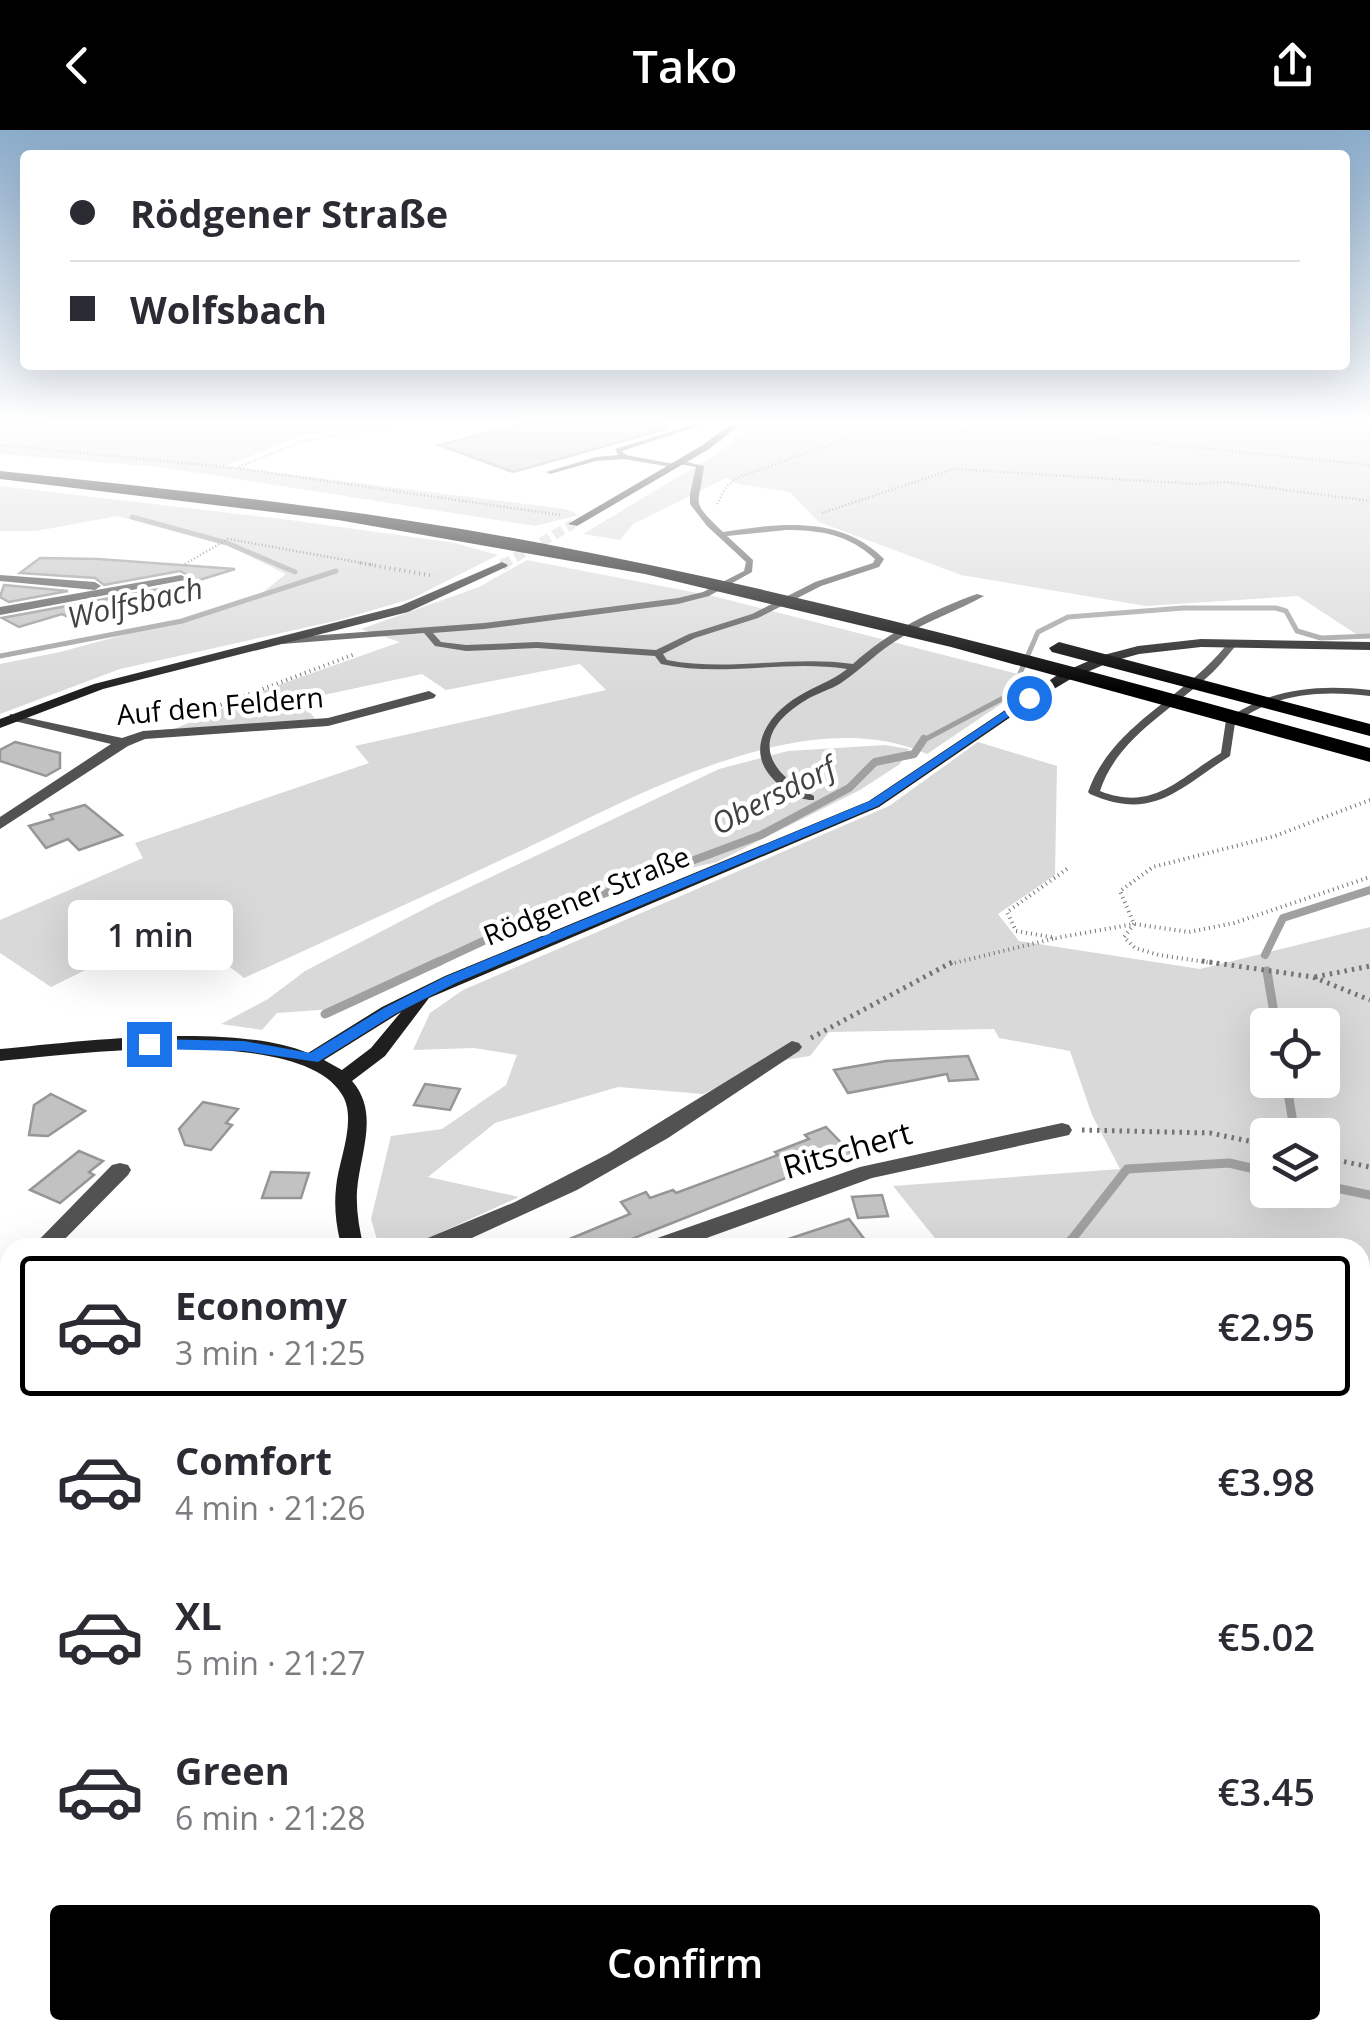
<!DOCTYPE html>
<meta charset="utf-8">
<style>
:root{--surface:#fff;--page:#f2f2f3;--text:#2b2b33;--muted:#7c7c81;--line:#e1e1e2;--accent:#000}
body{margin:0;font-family:"Open Sans",sans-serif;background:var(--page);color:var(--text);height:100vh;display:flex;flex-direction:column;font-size:38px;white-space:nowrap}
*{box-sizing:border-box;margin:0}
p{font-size:32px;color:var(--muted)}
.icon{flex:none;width:55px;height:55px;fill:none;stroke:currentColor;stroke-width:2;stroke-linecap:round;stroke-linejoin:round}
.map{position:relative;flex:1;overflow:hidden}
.panel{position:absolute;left:0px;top:1108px;width:1370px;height:802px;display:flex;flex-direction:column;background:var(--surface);border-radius:30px 30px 0 0;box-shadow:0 10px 40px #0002}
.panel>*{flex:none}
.banner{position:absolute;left:20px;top:20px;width:1330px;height:220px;border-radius:10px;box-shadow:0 10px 40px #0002;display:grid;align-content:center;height:220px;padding:0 50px;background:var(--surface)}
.tools{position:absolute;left:1250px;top:878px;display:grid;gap:20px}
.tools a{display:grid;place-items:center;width:90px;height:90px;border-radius:10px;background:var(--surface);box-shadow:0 10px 40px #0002;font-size:50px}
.end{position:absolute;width:45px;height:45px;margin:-22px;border:12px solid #1a73e8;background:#fff;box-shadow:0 0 0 5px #fff}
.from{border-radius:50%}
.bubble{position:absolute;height:70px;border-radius:10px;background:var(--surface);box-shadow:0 10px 40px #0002;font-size:32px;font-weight:600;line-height:70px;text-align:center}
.banner b{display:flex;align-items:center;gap:35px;height:95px;font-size:38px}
.banner b+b{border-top:2px solid var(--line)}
.banner i{width:25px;height:25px;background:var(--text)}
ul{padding:18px 0 0;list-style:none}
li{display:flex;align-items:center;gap:30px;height:140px;margin:0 20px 15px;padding:0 30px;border:5px solid transparent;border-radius:10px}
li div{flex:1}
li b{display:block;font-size:38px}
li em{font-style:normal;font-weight:600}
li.current{border-color:var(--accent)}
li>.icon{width:90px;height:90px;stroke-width:1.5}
.action{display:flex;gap:20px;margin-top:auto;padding:20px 50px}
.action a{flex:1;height:115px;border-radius:10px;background:var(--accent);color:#fff;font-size:40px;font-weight:600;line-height:115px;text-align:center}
header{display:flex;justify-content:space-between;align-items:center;height:130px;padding:0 50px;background:var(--accent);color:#fff;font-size:45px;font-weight:600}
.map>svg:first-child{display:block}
.green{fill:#d9d9d9;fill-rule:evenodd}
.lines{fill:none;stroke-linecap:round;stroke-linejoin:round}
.stream-far4{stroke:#a0a0a0;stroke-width:5}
.stream-far3{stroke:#a0a0a0;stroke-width:8}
.stream-far2{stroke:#a0a0a0;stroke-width:9}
.stream-far1{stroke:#a0a0a0;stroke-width:11}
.stream{stroke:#a0a0a0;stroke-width:14}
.building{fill:#c2c2c2;stroke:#969696;stroke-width:2.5}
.secondary-tunnel-far1{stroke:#d9d9d9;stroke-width:10;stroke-dasharray:10 5;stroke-linecap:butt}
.secondary-tunnel{stroke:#d9d9d9;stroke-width:12;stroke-dasharray:12 6;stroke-linecap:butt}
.path-far2{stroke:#747474;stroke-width:2.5;stroke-dasharray:1 2.5;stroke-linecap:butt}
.path-far1{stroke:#747474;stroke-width:4;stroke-dasharray:1 4;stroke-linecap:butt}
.path{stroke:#747474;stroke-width:5;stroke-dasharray:2.5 5;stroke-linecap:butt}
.lane{fill:#525252;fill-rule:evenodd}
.street{fill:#525252;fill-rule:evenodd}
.secondary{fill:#1f1f1f;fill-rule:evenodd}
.highway{fill:#000;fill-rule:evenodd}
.route{fill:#1a73e8}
.labels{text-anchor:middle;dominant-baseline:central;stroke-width:9;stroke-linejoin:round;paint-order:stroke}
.far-street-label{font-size:28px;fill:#000;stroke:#fff}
.far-water-label{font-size:30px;font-style:italic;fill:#414141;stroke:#fff}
.street-label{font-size:32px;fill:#000;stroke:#fff}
</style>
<header><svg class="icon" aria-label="back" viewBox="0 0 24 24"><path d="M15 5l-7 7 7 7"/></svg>Tako<svg class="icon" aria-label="share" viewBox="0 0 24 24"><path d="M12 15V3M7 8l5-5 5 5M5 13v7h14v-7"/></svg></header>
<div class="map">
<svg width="1370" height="1909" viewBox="0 0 1370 1909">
<rect width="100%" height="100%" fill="#fff"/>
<path class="green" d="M0 294H358L303 306 223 336 565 379 579 385 535 396 161 337 0 324Z
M752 294H1370V504H1356L1298 466 1146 476 961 445 819 392 790 362 738 354 726 348 633 394 620 410 583 404 718 323Z
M0 356 290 390 455 413 498 425 411 469 335 491 120 539 0 584V534L60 522 253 470 286 444 220 412 117 386 36 401H0Z
M527 430 713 466 1038 549 927 624C799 567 618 677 501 730 416 770 330 809 244 848 170 786 125 822 51 857L0 823V790L143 728 135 713 369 633 355 616 606 560 580 534 446 560 422 544 300 570 316 590 165 603 270 558 400 512 361 499 479 457Z
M978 612 1057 636 1055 745 998 784 1019 811 1200 839 1370 797V1277L1360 1273V1118L942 1117 893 1056 1120 1039 1092 985 1070 921 999 908 994 899 829 902 810 926 772 932 703 964 618 957 495 993 428 1047 519 1067 409 1117H379L371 1089 391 1006 442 999 506 955 517 925 474 918 413 920 430 883 463 860 889 676ZM1268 895H1322V950H1268ZM1268 1005H1322V1060H1268Z
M885 615 909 619 900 634 860 660 717 732 629 752 333 879 277 883 262 900 221 894 268 869 305 841 436 773 719 639 788 621Z"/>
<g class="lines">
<path class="stream-far4" d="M132 387 227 413 295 442
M0 526 182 491 336 441
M922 611 1011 564 1038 502 1068 487 1183 478H1276L1286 481 1297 501 1321 508 1370 506"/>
<path class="stream-far3" d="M1265 825 1283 788 1370 760
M434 834 507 800 761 705 849 658 875 632 914 624 924 609"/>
<path class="stream-far2" d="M1267 841 1276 895
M325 884 440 831
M1286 950 1295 1005
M1322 1055 1370 1065
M1069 1113 1127 1039 1229 1033 1268 1042"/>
<path class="stream-far1" d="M1065 1118 1071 1111"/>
<path class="stream" d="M0 1574 10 1573"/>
</g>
<path class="building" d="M525 294H666V299L513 342 439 315Z
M40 428 98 429 235 439 73 489 62 484 19 497 2 488 186 454 191 447 180 441 104 455 95 448 20 443Z
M4 455 68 461 9 472 0 467Z
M15 612 60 623V638L46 646 0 631V620Z
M85 675 122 705 79 720 68 709 46 718 29 696 53 689 50 685Z
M968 926 978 949 949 951 947 944 848 963 834 940 886 931Z
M425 954 460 959 450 980 414 975Z
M51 964 85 981 48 1006 29 1005 34 975Z
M203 972 238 979 226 993 232 995 211 1020 185 1015 179 999Z
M826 997 854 1026 832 1034 829 1031 609 1118H548L630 1084 621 1072 646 1062 650 1068 673 1060 676 1063 778 1025 775 1022 809 1009 805 1005Z
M79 1021 103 1031 89 1042 94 1045 60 1073 30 1060Z
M271 1042 309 1043 301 1068H262Z
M882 1065 888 1086 858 1088 852 1067Z
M849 1089 865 1110 842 1118H777L776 1113Z"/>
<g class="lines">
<path class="secondary-tunnel-far1" d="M502 435 573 394"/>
<path class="secondary-tunnel" d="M502 435 506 433"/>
<path class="path-far2" d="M862 296 1079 306 1370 335
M0 315 236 338 560 385
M239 337 300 312 396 294
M717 374 726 357 737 348 839 311 862 297
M822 383 954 339 1195 354 1225 352 1370 371
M185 434 228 409 374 435"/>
<path class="path-far1" d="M360 433 434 446
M202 582 355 524
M1370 670 1275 706 1153 737 1120 761 1134 794 1189 802 1234 793 1370 747
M1067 739 1007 782 1016 801 1056 808 1134 794
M1134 794 1124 807 1135 818 1159 825 1219 834
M950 834 1056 808"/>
<path class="path" d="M1202 831 1313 847 1370 870
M1315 847 1370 836
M811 908 954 831
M1082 1000 1210 1003 1268 1015
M1322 1027 1370 1037"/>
<path class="lane" d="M695 294H705L622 321 626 325 674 334 677 338 624 329 596 331 550 344 546 342 596 327 618 325 615 319Z
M678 330 704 336C699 378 689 369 723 402 779 393 841 385 884 429L879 437 821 456 758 488 695 508 663 524 667 530C729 542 791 525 853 534 888 502 932 480 977 464L984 466C958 481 928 490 902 507 879 520 862 539 841 553 830 560 817 563 806 570 751 603 762 640 814 666V670C800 671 783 660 773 649 744 619 769 583 799 566 815 556 832 551 847 539 785 529 723 548 661 534L655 526 537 518 466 521 435 516 424 503 282 514 277 511 282 508 484 493 678 468 703 462 744 441 746 432 707 396 690 374V364L696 337 678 334ZM786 400C822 400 849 405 875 429L873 433 815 452 752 484 689 504 656 520 537 512 466 515 441 512 433 503 484 499 678 474 709 466 752 442 753 430 727 406Z
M1231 510 1239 512C1230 522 1222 533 1213 542 1174 579 1118 606 1100 661 1153 682 1178 649 1221 623L1226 590C1269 558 1319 554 1370 560V566C1322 560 1275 563 1235 593L1230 626C1179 658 1154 692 1090 664L1088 662C1108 605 1163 577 1204 539 1214 530 1222 520 1231 510Z
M10 1706V1731L0 1735V1710Z
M10 1761V1787L0 1792V1766Z"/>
<path class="street" d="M0 445 95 452 101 456 95 460 0 451Z
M181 445 187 448 185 450 0 485V477Z
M429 561 436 565 434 568 328 596 145 609 128 616 0 699V687L111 614 10 590V584L122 608 143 601 328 588Z
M792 911 799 913 802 917 799 921 668 1008 577 1060 450 1118H415L418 1112 515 1072 608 1024Z
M1062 993 1069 995 1072 1000 1069 1005 872 1048 679 1118H643L646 1112 860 1037Z
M120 1033 128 1035 131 1040 128 1045 56 1118H31L112 1035Z
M10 1137V1156L0 1160V1140Z
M1360 1603H1370V1633H1360Z
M896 1900H939L935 1909H892Z"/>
<path class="secondary" d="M731 294H741L709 319 577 396 568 394 703 315Z
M502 432 508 435 506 437 408 482 103 559 0 598V589L94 554 400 476Z
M1201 509 1370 512V520L1201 517 1139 524 1110 532 1069 550 1034 571 879 677 429 868 385 926 352 951C380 983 360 1023 357 1061 356 1080 359 1099 364 1118H342L340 1111C336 1094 334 1076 336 1058 338 1032 356 994 344 968 307 893 71 924 0 931V919C82 911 232 892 308 923L382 877 445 846 869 671 1059 544 1100 526 1138 516ZM401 882 371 918 342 940 324 930Z
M1360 1364 1370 1365V1389L1360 1386Z
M10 1365V1389L0 1393V1369Z
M10 1843V1879L0 1882V1846Z"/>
<path class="highway" d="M0 341C181 360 361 379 540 413 820 466 1095 542 1370 618V632L951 517 645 444 338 390 0 349Z
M1059 512 1370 594V606L1052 522 1049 518Z"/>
</g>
<linearGradient id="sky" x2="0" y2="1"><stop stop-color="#8baccb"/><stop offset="0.52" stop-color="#fff"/><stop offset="1" stop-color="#fff" stop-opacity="0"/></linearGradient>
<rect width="1370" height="561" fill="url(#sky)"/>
<path class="route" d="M1029 565 1033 570 878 676 456 853 395 884 318 932 244 921 149 919 141 914 149 909 244 911 310 923 384 878 445 847 870 671Z"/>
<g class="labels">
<g class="far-street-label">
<text transform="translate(220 575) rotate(-5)">Auf den Feldern</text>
<text transform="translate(586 765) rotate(-22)">Rödgener Straße</text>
</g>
<g class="far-water-label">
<text transform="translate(135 472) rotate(-13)">Wolfsbach</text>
<text transform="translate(773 665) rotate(-27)">Obersdorf</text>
</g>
<g class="street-label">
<text transform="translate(847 1019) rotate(-16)">Ritschert</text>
</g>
</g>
</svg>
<div class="tools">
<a><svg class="icon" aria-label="locate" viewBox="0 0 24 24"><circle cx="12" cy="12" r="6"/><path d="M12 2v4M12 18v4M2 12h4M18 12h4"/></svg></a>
<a><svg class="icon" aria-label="layers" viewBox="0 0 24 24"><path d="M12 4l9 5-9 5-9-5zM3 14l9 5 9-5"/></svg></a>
</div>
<i class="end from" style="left:1029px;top:568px"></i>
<i class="end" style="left:149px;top:914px"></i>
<div class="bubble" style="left:68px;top:770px;width:165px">1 min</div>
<div class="banner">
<b><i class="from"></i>Rödgener Straße</b>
<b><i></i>Wolfsbach</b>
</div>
<section class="panel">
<ul>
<li class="current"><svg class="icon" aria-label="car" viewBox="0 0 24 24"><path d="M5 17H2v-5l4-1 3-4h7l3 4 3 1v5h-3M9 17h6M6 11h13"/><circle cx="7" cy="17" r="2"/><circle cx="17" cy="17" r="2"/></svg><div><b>Economy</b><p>3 min · 21:25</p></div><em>€2.95</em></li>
<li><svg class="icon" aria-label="car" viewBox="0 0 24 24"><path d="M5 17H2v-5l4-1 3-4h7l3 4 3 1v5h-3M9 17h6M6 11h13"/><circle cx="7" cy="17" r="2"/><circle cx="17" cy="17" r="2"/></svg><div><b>Comfort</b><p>4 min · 21:26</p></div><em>€3.98</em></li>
<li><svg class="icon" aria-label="car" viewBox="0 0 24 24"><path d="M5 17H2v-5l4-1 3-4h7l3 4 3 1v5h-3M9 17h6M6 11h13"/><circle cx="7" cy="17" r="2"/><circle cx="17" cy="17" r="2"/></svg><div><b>XL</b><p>5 min · 21:27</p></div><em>€5.02</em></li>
<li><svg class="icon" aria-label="car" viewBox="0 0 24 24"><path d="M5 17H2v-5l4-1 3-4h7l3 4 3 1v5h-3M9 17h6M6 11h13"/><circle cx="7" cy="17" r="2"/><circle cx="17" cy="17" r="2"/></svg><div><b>Green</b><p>6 min · 21:28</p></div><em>€3.45</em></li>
</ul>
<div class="action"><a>Confirm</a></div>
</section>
</div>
